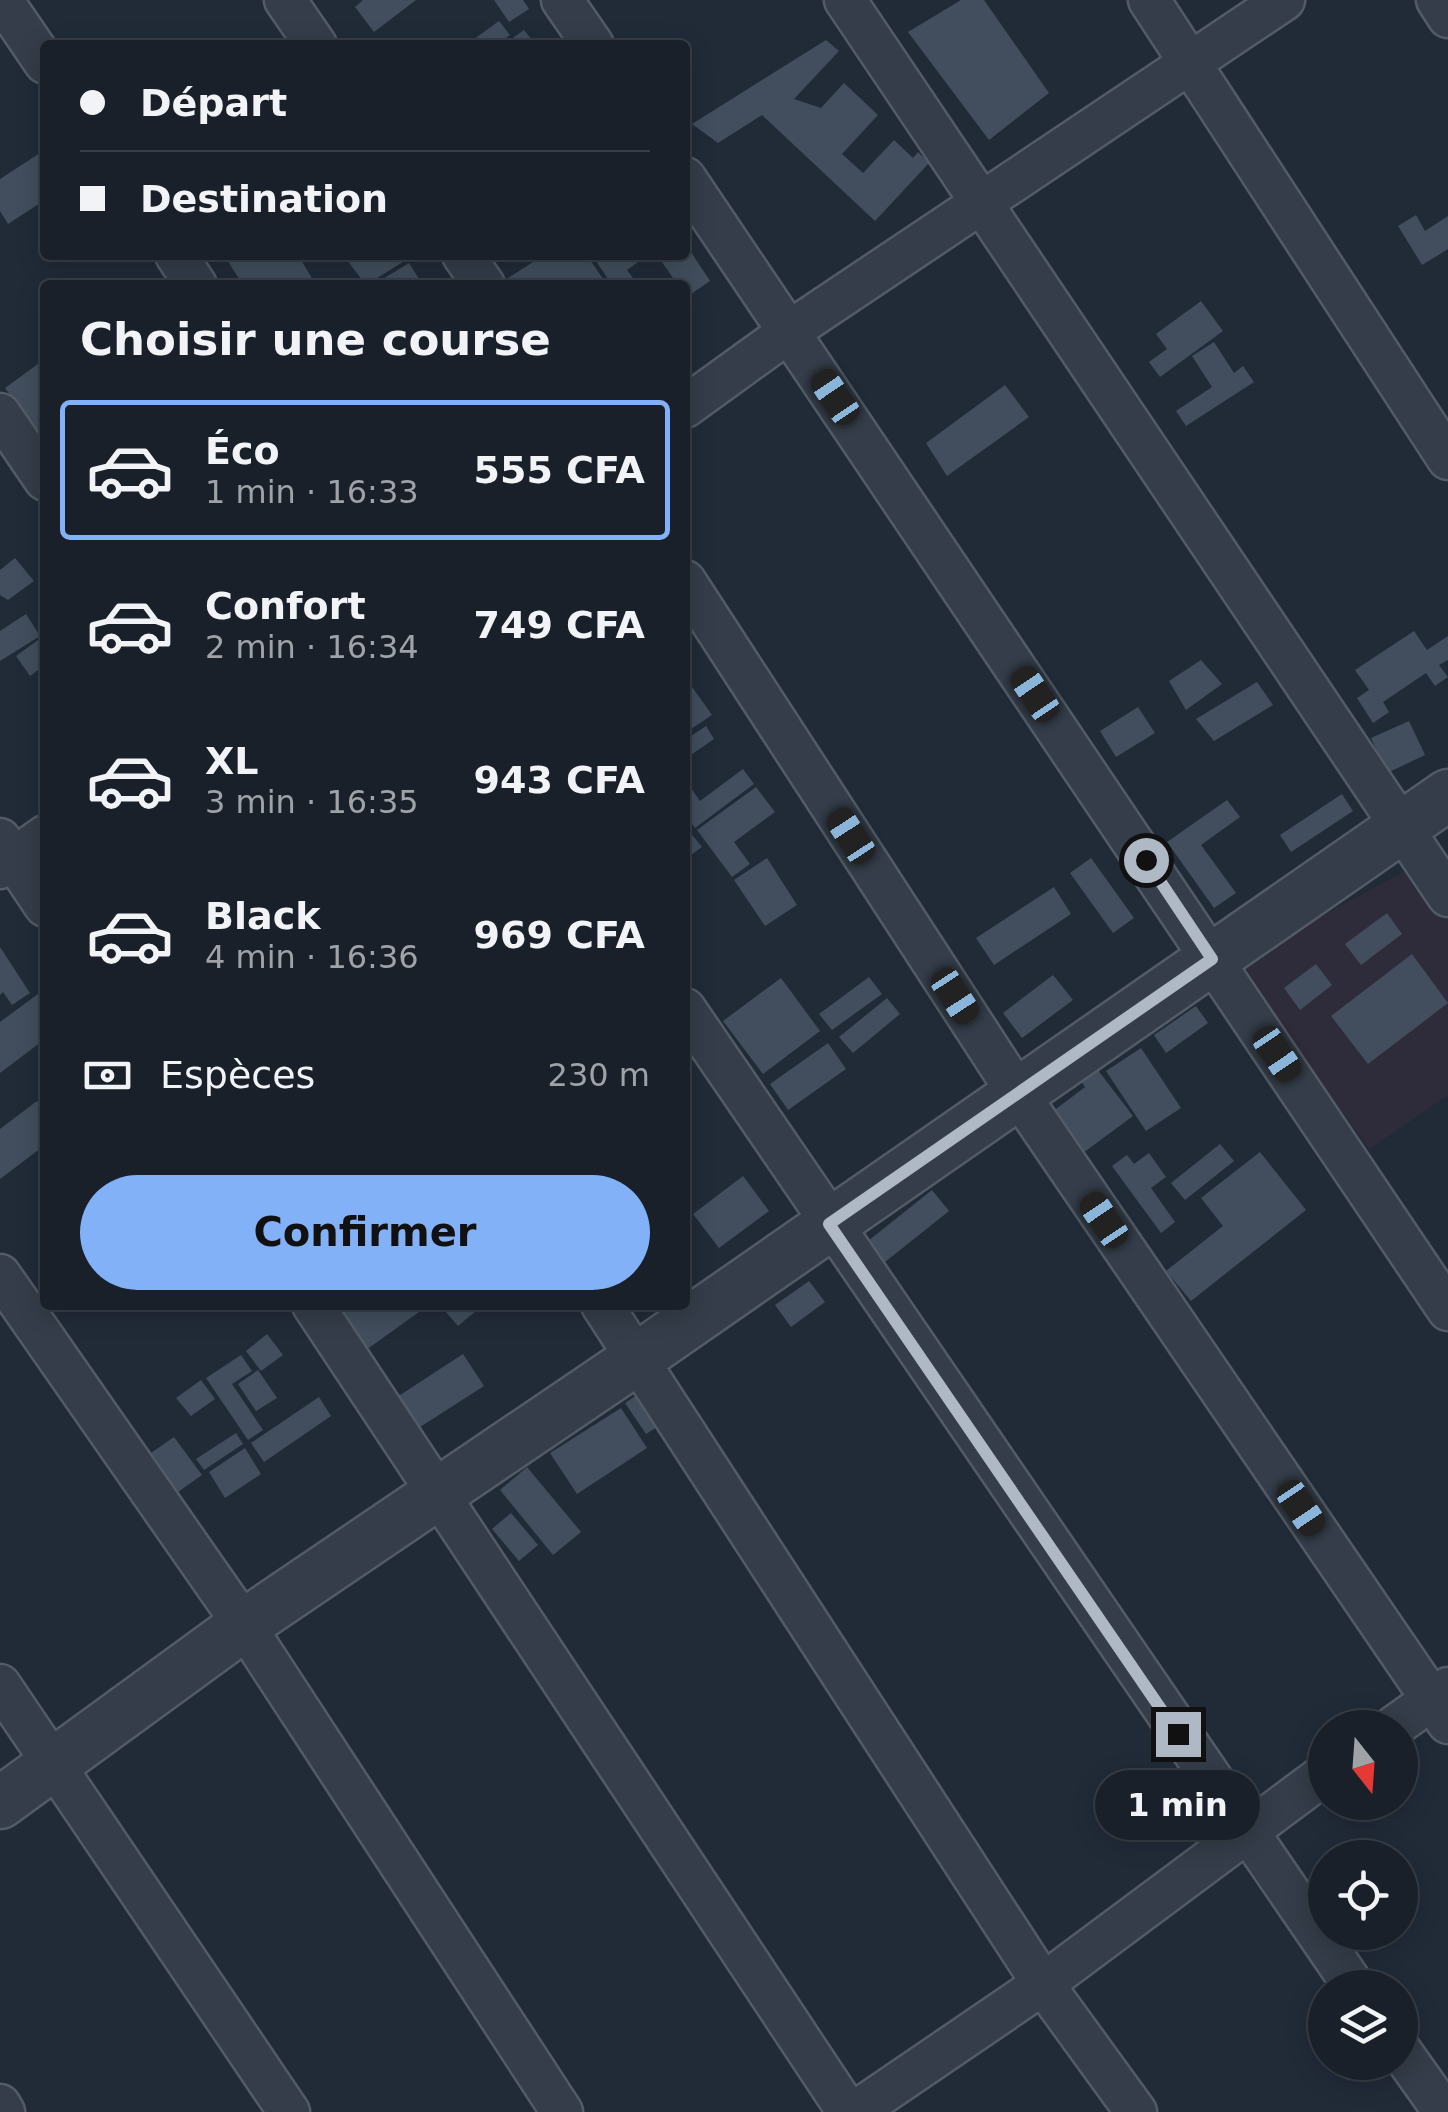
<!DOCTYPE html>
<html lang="fr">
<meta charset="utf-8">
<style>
:root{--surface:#19202a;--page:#262d36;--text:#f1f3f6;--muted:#9fa3a8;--line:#373e47;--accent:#82b1f7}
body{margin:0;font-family:"DejaVu Sans",sans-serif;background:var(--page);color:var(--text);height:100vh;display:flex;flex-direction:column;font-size:38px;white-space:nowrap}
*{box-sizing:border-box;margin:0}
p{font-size:32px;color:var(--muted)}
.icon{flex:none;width:55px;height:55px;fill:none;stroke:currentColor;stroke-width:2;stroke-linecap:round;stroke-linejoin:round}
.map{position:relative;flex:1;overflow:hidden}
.panel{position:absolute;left:40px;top:280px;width:650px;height:1030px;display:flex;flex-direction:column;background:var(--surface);border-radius:10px;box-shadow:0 5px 25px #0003,0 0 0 2px var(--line)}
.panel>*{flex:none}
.banner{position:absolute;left:40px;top:40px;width:650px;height:220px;border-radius:10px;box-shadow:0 5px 25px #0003,0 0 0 2px var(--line);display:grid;align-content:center;height:220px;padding:0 40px;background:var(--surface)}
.needle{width:65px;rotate:163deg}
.tools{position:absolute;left:1308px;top:1710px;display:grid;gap:20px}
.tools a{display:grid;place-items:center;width:110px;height:110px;border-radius:50%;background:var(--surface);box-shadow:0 5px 25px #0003,0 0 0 2px var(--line);font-size:50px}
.end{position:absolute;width:45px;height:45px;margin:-22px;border:12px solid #afb8c5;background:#111;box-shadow:0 0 0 5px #111}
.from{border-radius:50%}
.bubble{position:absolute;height:70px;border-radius:35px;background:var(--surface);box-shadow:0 5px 25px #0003,0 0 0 2px var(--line);font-size:32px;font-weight:700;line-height:70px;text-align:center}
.car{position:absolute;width:30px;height:60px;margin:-30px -15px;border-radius:12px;box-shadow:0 0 8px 2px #0007;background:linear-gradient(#222 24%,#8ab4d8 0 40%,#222 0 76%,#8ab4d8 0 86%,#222 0)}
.banner b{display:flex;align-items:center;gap:35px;height:95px;font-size:38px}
.banner b+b{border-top:2px solid var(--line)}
.banner i{width:25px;height:25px;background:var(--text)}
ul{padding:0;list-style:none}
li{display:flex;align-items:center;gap:30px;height:140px;margin:0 20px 15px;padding:0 20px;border:5px solid transparent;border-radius:10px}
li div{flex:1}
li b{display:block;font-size:38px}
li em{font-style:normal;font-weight:700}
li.on{border-color:var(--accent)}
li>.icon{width:90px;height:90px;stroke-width:1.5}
h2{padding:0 40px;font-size:45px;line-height:120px}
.pay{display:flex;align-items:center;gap:25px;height:110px;padding:0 40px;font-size:38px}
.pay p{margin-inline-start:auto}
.button{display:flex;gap:20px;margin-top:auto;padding:20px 40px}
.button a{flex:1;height:115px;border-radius:60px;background:var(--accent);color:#111;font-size:40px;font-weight:700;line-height:115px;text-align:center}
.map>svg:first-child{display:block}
.medical{fill:#2e2c3a}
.building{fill:#424e5d}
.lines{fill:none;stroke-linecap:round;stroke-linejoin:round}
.minor-casing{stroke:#525b66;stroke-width:45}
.tertiary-casing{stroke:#525b66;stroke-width:55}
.minor{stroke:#343d49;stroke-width:40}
.tertiary{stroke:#343d49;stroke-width:50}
.route{stroke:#afb8c5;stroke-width:12}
</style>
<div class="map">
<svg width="1448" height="2112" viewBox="0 0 1448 2112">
<rect width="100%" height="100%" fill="#212b38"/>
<path class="medical" d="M1413 867 1448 916V1095L1369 1149 1234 963Z"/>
<path class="building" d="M363 0H416L374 32 355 7Z
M494 0H523L529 9 509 22Z
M961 0H984L1049 93 989 140 908 32Z
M499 21 510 35 496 45H466Z
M524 30 536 45H503Z
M826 40 839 51 794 99 821 108 844 83 878 115 842 154 863 173 894 140 913 158 918 152 929 163 875 221 762 115 718 143 692 124Z
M43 151 45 200 8 224 0 211V179Z
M1416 215 1425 231 1448 216V249L1422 265 1398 226Z
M685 243 710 281 685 298V285H663L673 278 657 255H685Z
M224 255H298L316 285H243Z
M343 255H414L366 285Z
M544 255H587L607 285H508L505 280Z
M592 255H648L627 270 638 285H612Z
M409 263 423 285H373Z
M1201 301 1223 331 1160 377 1149 362 1167 349 1156 334Z
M1214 342 1234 373 1243 366 1254 382 1186 426 1176 411 1212 387 1192 356Z
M42 361 45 365V443L5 388Z
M1005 385 1029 417 947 476 926 443Z
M15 558 34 581 8 600 0 595V570Z
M26 614 40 636 0 661V631Z
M1414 631 1427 650 1448 636V660L1439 665 1448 677 1435 686 1426 673 1383 702 1389 712 1373 723 1357 698 1369 690 1355 670Z
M45 635V665L30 676 16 656Z
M1201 660 1222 684 1186 710 1169 681Z
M685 677 712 715 685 733Z
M1257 682 1273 705 1214 741 1196 719Z
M1138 707 1155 733 1116 757 1100 731Z
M1409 721 1425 755 1387 773 1371 738Z
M706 726 714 739 685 759V740Z
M743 769 754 784 695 828 685 814V792L691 788 700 801Z
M756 787 775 812 734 842 750 864 732 877 697 830Z
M1342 794 1353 811 1291 852 1280 835Z
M1227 800 1240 817 1201 845 1236 893 1214 908 1167 842Z
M689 831 702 847 685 859V834Z
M767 858 797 905 765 926 734 880Z
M1091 858 1134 918 1113 933 1070 873Z
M1054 887 1071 914 994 965 976 938Z
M1387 913 1402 934 1361 965 1345 944Z
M0 947 30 993 12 1005 3 992 0 995Z
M1412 954 1448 1003 1368 1064 1331 1016Z
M1316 964 1332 985 1300 1010 1284 988Z
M1053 975 1073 1000 1022 1038 1003 1013Z
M869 977 882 994 832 1030 819 1014Z
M781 978 820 1031 763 1074 723 1021Z
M38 994 45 1003V1039L0 1073V1022Z
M887 998 900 1014 853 1053 839 1037Z
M1196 1006 1208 1023 1166 1053 1154 1035Z
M828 1043 846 1069 788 1110 770 1084Z
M1141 1048 1181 1108 1146 1131 1106 1071Z
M1094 1065 1133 1116 1083 1153 1052 1112 1085 1087 1078 1077Z
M37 1101 45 1111V1145L0 1179V1129Z
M1220 1144 1234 1161 1185 1200 1171 1183Z
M1260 1152 1306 1210 1191 1301 1166 1271 1223 1226 1201 1198Z
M1149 1153 1166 1177 1151 1188 1175 1222 1161 1233 1112 1166 1127 1155 1134 1164Z
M743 1176 769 1211 719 1248 693 1214Z
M932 1190 949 1211 885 1262 868 1241Z
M809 1281 825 1302 791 1327 775 1305Z
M335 1305H414L419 1312 366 1350Z
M453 1305H483L458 1326 445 1311Z
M267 1334 283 1355 261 1371 246 1351Z
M463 1354 484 1386 417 1429 397 1397Z
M241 1355 252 1371 232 1384 263 1430 248 1440 206 1378Z
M258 1370 277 1398 256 1411 238 1384Z
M201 1380 215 1399 191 1416 176 1398Z
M646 1389 667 1421 646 1434 625 1403Z
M319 1397 331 1416 264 1462 251 1443Z
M621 1408 647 1448 577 1494 550 1453Z
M236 1433 243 1444 204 1470 196 1459Z
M174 1437 202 1475 178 1492 151 1453Z
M245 1448 261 1474 225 1498 209 1472Z
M527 1467 581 1532 553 1555 500 1490Z
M511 1513 538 1545 519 1561 492 1529Z"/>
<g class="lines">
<defs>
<path id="minor" d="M2 0 45 63
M285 0 316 45
M562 0 593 45
M845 0 1448 896
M1149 0 1448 459
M1437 0 1448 17
M685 178 1448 1310
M176 255 196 285
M463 255 484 285
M685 407 790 331 1284 0
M0 414 45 480
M685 581 1017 1092 1448 1723
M0 839 45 906
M0 868 45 836
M685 1009 1355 1988
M0 1275 244 1625 562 2112
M313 1305 848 2112
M602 1305 1043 1984 1136 2112
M0 1685 289 2112
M1392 1728 1448 1688
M1400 2050 1444 2112
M0 2105 4 2112
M855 2112 1043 1984 1325 1774"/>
<path id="tertiary" d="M0 1803 244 1625 638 1358 1448 795"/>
</defs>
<use href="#minor" class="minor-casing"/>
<use href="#tertiary" class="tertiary-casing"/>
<use href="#minor" class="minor"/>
<use href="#tertiary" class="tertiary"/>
</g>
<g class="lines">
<path class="route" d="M1146 860 1212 959 829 1224 1178 1734"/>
</g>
</svg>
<div class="tools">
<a><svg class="needle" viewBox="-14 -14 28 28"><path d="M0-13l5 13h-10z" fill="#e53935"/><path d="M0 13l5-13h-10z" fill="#9fa3a8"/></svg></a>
<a><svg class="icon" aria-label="locate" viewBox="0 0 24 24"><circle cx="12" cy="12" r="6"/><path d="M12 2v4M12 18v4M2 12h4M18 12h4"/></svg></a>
<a><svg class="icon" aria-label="layers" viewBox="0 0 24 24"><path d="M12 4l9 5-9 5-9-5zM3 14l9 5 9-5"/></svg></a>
</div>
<i class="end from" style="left:1146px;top:860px"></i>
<i class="end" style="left:1178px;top:1734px"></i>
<div class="bubble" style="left:1095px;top:1770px;width:165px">1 min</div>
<i class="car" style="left:835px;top:397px;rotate:326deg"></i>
<i class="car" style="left:1035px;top:694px;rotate:326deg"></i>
<i class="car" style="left:851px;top:836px;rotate:327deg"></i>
<i class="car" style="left:955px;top:996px;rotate:147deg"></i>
<i class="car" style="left:1277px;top:1054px;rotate:146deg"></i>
<i class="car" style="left:1104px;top:1220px;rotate:326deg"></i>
<i class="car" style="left:1301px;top:1508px;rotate:146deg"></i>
<div class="banner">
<b><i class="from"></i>Départ</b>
<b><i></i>Destination</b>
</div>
<section class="panel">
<h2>Choisir une course</h2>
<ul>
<li class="on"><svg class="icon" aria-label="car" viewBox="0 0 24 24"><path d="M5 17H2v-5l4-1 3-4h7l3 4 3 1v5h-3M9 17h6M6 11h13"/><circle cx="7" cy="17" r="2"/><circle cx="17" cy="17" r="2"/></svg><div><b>Éco</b><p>1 min · 16:33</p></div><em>555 CFA</em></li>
<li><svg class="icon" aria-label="car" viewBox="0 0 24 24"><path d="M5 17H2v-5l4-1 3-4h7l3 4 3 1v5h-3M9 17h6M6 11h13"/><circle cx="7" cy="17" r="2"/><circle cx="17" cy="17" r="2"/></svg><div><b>Confort</b><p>2 min · 16:34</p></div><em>749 CFA</em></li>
<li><svg class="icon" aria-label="car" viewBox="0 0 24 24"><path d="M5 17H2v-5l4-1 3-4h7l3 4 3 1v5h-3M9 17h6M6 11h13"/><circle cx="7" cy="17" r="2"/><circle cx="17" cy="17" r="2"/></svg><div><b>XL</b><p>3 min · 16:35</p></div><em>943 CFA</em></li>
<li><svg class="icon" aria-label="car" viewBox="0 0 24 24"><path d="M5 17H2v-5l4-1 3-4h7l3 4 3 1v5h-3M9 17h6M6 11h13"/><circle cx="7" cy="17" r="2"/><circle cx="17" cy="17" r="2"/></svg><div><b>Black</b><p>4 min · 16:36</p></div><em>969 CFA</em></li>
</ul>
<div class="pay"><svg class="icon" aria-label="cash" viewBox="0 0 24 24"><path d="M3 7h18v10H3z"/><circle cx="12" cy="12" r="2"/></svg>Espèces<p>230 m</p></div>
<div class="button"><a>Confirmer</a></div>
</section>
</div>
